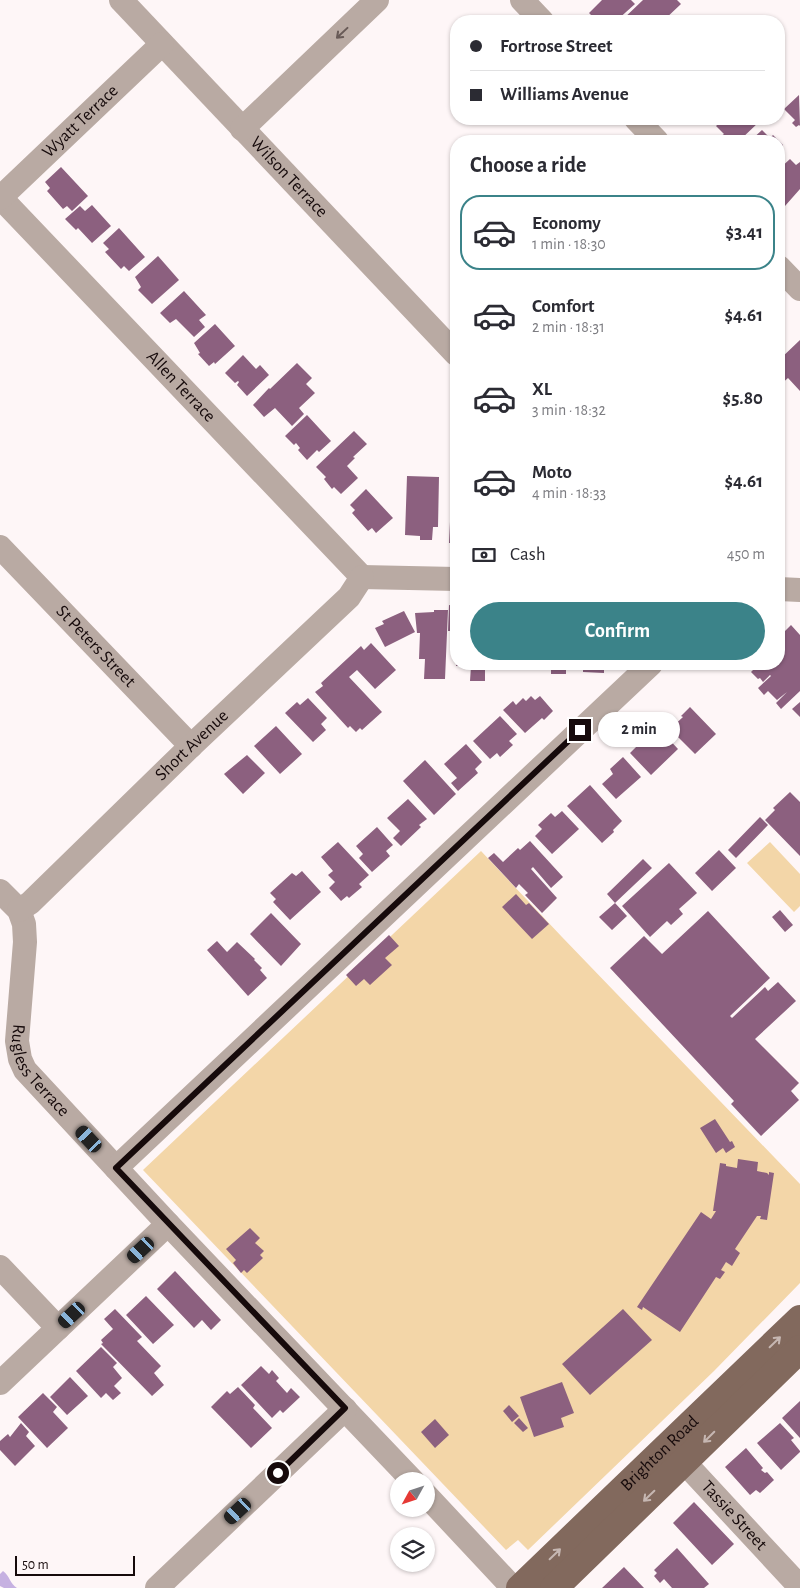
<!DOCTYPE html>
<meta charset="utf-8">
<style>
:root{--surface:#fff;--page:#f7f7f7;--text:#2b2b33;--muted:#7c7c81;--line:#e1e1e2;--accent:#3b8389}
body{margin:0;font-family:"Alegreya Sans",sans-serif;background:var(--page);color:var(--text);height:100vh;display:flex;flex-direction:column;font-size:19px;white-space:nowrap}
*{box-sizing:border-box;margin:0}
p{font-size:16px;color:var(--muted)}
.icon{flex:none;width:28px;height:28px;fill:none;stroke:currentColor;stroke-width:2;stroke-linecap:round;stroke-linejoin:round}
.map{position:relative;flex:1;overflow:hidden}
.panel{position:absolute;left:450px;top:135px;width:335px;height:535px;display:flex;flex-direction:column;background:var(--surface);border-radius:20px;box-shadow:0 1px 4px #0004}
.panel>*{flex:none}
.hud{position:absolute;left:450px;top:15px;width:335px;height:110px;border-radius:20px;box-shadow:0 1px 4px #0004;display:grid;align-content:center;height:110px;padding:0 20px;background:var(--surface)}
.needle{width:32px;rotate:230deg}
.buttons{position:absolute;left:390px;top:1472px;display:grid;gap:10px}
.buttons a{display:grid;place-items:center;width:45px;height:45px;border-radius:50%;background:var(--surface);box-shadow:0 1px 4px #0004;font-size:25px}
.scale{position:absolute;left:15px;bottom:12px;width:120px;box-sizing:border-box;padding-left:5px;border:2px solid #160a0b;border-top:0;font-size:14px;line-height:18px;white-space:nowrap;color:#160a0b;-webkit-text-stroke:4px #fef6f7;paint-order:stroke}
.end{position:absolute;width:22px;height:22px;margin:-11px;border:6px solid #160a0b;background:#fff;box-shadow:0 0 0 2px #fff}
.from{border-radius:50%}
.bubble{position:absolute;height:35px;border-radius:18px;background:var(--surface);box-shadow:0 1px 4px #0004;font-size:16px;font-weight:700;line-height:35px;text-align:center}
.car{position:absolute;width:15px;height:30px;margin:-15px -8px;border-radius:6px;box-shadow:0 0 4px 1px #0007;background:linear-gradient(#222 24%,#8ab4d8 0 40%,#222 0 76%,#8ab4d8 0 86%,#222 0)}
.hud b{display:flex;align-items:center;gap:18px;height:48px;font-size:19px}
.hud b+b{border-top:1px solid var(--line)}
.hud i{width:12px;height:12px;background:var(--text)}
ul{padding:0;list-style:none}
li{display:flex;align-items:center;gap:15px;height:75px;margin:0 10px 8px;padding:0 10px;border:2px solid transparent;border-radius:20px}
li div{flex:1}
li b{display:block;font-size:19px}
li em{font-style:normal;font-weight:700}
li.selected{border-color:var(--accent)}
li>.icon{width:45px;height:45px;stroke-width:1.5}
h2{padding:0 20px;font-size:22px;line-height:60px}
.pay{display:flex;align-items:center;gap:12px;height:55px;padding:0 20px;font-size:19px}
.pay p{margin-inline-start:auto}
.button{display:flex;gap:10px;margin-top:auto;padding:10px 20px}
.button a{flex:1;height:58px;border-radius:30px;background:var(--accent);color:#fff;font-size:20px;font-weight:700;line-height:58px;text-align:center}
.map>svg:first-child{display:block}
.green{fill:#f3d6a8}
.water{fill:#c6b1e1}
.building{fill:#8c607f}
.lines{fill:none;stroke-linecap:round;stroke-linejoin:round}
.minor{stroke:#b9aaa3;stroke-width:24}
.major{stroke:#82695d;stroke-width:28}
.oneway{stroke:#685a57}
.oneway2{stroke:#c6b7b2}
.route{stroke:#160a0b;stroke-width:6}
.labels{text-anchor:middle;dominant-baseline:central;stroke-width:4;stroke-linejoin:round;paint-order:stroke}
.street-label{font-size:18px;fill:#160a0b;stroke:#fef6f7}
</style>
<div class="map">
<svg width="800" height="1588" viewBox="0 0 800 1588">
<rect width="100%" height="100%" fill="#fef6f7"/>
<path class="green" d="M770 842 800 874V906L794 912 747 863Z
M481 851 562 937 800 1184V1283L714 1371 528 1550 518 1540 506 1550 143 1170Z"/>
<path class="water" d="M3 1571C10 1576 10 1584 17 1588H4L0 1586V1574Z"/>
<path class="building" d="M602 0H631L635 4 616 21H597L589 13Z
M643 0H677L681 4 663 21H621Z
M799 95 800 126 799 125 796 127 792 123 795 120 784 109Z
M723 119H761L758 121 759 122 739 141H724L720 137 724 134 716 126Z
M762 130 770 138 773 135 783 145 779 149V141H750Z
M790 159 796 165 800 162V189L785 206 779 199V169Z
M61 167 88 196 72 211 67 206 63 209 47 191 50 188 45 182Z
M92 205 111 226 92 243 78 228 76 230 65 219 80 206 85 211Z
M119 228 145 257 129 271 124 266 121 269 105 252 109 249 103 243Z
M158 256 179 280 152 304 138 290 141 287 135 277Z
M184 291 206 315 199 320 205 327 194 337 176 319 170 323 160 313Z
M215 324 235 346 215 364 214 362 209 366 198 354 200 353 194 343Z
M800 340V391L788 378 779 386V360Z
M243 355 256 369 260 365 269 375 247 396 237 385 239 382 238 381 235 383 225 373Z
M297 363 312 378 306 384 315 393 299 408 304 414 292 426 275 408 264 417 253 405 269 388 270 389Z
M307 415 331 441 319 452 317 450 307 460 298 450 300 448 296 443 294 445 285 436Z
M354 431 367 444 353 457 355 458 347 466 358 478 341 494 334 487 332 489 324 479 326 477 316 467Z
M407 476 439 477 438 527H433L432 540H420V536L405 535Z
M366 489 393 518 376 533 372 528 368 531 352 513 355 510 350 505Z
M451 501H456V543H449Z
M449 605 456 606V640H453V631H448Z
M434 610H448L445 679H424L425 659H419L420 633H417L415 613 434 612Z
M404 611 415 632 385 647 375 628 384 624 382 621Z
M791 625 800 635V691L781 709 776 703 787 692 777 700 768 691 764 695 758 688 771 676 770 675 763 682 760 678 758 679 751 672 753 670 749 666 751 664H779V628L781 626 785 631Z
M371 643 396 670 375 689 357 670 349 677 382 712 362 730 360 728 356 732 350 726 348 728 315 692 323 686 321 683 361 646 364 650Z
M456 664H485V681H470L471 666H456Z
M543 664H570V669H566V674H551V669L542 668Z
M583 664H604V673L583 672Z
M531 696 535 700 540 696 553 711 544 720 542 718 525 733 503 710 513 701 516 705 523 698 526 701Z
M308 698 327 718 321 724 326 730 313 742 285 713 297 702 300 705Z
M800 702V717L792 709Z
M690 707 716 734 695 754 670 729 683 717 681 716Z
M500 716 517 734 509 741 513 745 500 757 497 753 490 759 473 741Z
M653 722 678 749 651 775 630 753 642 741 638 736Z
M276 726 302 754 280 774 254 746Z
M466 744 482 762 475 769 478 773 458 791 451 783 457 778 444 764Z
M247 755 265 773 243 794 224 774Z
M623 757 641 777 616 799 602 784 613 774 610 769Z
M425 760 456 794 434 815 403 781Z
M590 785 622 821 613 830 614 832 602 843 567 806Z
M790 792 800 802V856L765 820 775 810 773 808Z
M408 799 427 819 419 825 421 827 401 846 393 838 400 831 387 818Z
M562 811 579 829 552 854 535 836 542 829 538 825 551 813 555 817Z
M760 817 768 825 736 858 728 850Z
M377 827 393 845 386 851 390 856 372 872 359 858 363 854 356 846Z
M530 841 563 877 551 888 533 867 531 869 557 898 542 913 525 895 528 893 519 884 516 888 488 858 494 853 503 862 518 848 520 850Z
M338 842 369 875 359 884 362 887 349 898 347 896 341 901 329 888 335 882 328 875 333 871 321 857Z
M719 850 736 868 712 891 695 873Z
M643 859 652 868 615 903 607 894Z
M669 863 697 893 679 909 683 914 671 925 667 921 650 937 622 906Z
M302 871 321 892 290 920 273 902 276 899 270 893 292 873 296 876Z
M516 894 526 905 529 903 549 924 532 939 502 907Z
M615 903 627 916 612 930 599 917Z
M780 910 793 925 785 932 772 917Z
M708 911 770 978 730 1016 732 1018 765 987 768 991 778 982 796 1001 755 1039 799 1083 791 1091 799 1100 761 1136 731 1104 734 1101 610 968 644 936 662 954Z
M271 913 301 944 281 966 250 934Z
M389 935 399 946 385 958 392 965 370 985 364 979 356 986 346 975Z
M217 941 227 952 237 942 255 959 254 960 262 968 260 970 267 978 248 996 207 950Z
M715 1119 730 1142 732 1141 735 1147 726 1153 723 1148 716 1153 700 1128Z
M738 1159 758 1162 757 1171 767 1173 769 1175V1172L774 1173 767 1220 760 1219 761 1216H757L735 1249 740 1253 732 1266 726 1262 721 1270 725 1272 720 1279 716 1277 680 1332 643 1307 642 1310 637 1307 701 1212 711 1219 716 1211H713L720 1163 726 1164V1166L737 1168Z
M250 1228 260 1238 255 1243 264 1251 260 1255 263 1258 247 1273 244 1270 241 1273 233 1263 236 1260 226 1249Z
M175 1271 221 1320 211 1330 202 1320 194 1328 157 1289Z
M146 1296 174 1325 153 1344 126 1315Z
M115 1309 142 1337 137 1341 161 1366 154 1373 164 1385 152 1396 101 1344 103 1343 101 1340 113 1329 104 1319Z
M623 1309 652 1340 590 1395 562 1364Z
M101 1347 117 1363 113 1367 122 1378 114 1386 121 1393 113 1400 106 1393 101 1398 76 1371Z
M261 1366 269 1374 272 1370 279 1378 276 1381 287 1393 291 1388 300 1397 283 1413 280 1410 272 1418 241 1385Z
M70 1377 88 1396 67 1415 50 1397Z
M562 1382 574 1413 561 1418 564 1427 534 1437 520 1397Z
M238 1387 255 1405 253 1408 272 1428 251 1448 211 1407 227 1391 230 1394Z
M43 1393 57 1407 53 1412 68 1428 47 1448 18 1417Z
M800 1401V1438L782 1418Z
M509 1405 519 1416 512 1422 503 1411Z
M519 1418 528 1428 523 1432 514 1423Z
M435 1419 449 1435 435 1448 421 1432Z
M21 1423 29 1432 26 1436 35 1446 15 1466 0 1450V1441L8 1434 10 1437Z
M780 1423 794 1438 791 1440 800 1451V1452L781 1470 757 1443Z
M746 1448 763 1468 761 1470 765 1473 767 1472 774 1480 760 1493 756 1490 750 1495 725 1467Z
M694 1502 734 1544 712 1565 673 1523Z
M677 1548 709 1584 704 1588H672L664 1579 660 1583 654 1576 657 1573 654 1570Z
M624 1567 644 1588H602Z"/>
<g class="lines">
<g class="minor">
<path id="s1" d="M121 0 456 354"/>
<path d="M522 0 542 21"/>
<path d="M636 119 657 141"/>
<path d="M242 129 377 0"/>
<path id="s2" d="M0 197 362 577"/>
<path id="s3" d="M0 198 162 44"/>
<path d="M779 267 800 289"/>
<path id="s4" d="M0 547 191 746"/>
<path d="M362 577 456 579"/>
<path d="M779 589 800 590"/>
<path id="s5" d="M0 891 19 910 24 924 25 942 17 1041 20 1059 25 1070 168 1224 413 1481"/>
<path id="s6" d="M19 910 30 903 191 746 349 597 362 577"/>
<path d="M116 1168 651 664"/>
<path d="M0 1267 58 1328"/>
<path d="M0 1383 168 1224"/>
<path id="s7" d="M672 1449 800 1587"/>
<path d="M426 1495 513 1588"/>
<path d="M157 1588 345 1409"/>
</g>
<g class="major">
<path id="s8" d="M520 1588 800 1319"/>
<path d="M554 1588 800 1349"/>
</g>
</g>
<defs><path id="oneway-shaft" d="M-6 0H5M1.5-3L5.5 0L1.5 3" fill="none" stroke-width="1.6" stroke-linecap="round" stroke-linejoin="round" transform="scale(1.25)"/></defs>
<use class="oneway" href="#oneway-shaft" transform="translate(342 33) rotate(137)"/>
<g class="oneway2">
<use href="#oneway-shaft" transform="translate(775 1342) rotate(-44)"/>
<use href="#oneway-shaft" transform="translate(709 1437) rotate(135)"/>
<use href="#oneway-shaft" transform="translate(649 1496) rotate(136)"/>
<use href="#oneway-shaft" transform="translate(555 1554) rotate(-44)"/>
</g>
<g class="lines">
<path class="route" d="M278 1473 345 1408 116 1168 580 730"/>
</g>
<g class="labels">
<g class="street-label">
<text stroke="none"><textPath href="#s3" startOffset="111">Wyatt Terrace</textPath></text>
<text stroke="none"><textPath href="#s1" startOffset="244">Wilson Terrace</textPath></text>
<text stroke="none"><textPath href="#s2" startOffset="262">Allen Terrace</textPath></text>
<text stroke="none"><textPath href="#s4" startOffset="138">St Peters Street</textPath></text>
<text stroke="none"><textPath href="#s6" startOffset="239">Short Avenue</textPath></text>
<text stroke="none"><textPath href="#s5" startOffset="196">Rugless Terrace</textPath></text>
<text stroke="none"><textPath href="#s8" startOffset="194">Brighton Road</textPath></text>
<text stroke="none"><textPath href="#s7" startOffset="91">Tassie Street</textPath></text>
</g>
</g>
</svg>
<div class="buttons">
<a><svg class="needle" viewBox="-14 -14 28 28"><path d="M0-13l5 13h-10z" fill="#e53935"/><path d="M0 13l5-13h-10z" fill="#7c7c81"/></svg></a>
<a><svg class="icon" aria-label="layers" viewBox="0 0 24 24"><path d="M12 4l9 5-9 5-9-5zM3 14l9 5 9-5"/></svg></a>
</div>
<div class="scale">50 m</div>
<i class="end from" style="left:278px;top:1473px"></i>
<i class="end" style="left:580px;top:730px"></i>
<div class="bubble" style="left:598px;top:712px;width:82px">2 min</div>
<i class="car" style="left:89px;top:1139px;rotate:317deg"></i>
<i class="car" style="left:141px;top:1250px;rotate:227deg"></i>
<i class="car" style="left:72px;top:1315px;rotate:227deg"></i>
<i class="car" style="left:238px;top:1511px;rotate:227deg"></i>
<div class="hud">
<b><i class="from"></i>Fortrose Street</b>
<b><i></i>Williams Avenue</b>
</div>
<section class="panel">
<h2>Choose a ride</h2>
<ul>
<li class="selected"><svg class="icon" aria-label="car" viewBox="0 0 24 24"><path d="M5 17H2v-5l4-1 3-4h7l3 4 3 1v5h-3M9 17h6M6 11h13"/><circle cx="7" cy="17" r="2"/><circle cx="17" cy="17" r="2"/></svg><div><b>Economy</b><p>1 min · 18:30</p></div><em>$3.41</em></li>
<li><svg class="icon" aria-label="car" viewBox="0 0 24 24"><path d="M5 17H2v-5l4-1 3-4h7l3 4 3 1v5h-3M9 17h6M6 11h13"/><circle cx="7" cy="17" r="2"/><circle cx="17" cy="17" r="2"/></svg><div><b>Comfort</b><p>2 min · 18:31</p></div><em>$4.61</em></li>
<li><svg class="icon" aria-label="car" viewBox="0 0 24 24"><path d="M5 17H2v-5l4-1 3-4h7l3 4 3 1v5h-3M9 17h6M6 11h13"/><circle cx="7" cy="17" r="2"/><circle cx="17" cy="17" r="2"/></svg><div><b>XL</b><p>3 min · 18:32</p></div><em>$5.80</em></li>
<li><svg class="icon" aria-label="car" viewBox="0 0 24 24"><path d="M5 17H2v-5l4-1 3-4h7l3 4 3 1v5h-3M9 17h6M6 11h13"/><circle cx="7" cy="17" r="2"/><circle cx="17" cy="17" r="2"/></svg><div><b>Moto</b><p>4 min · 18:33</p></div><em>$4.61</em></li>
</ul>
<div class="pay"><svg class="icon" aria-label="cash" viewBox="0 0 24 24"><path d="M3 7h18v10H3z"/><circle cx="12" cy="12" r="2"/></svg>Cash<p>450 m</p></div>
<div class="button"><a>Confirm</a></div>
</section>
</div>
